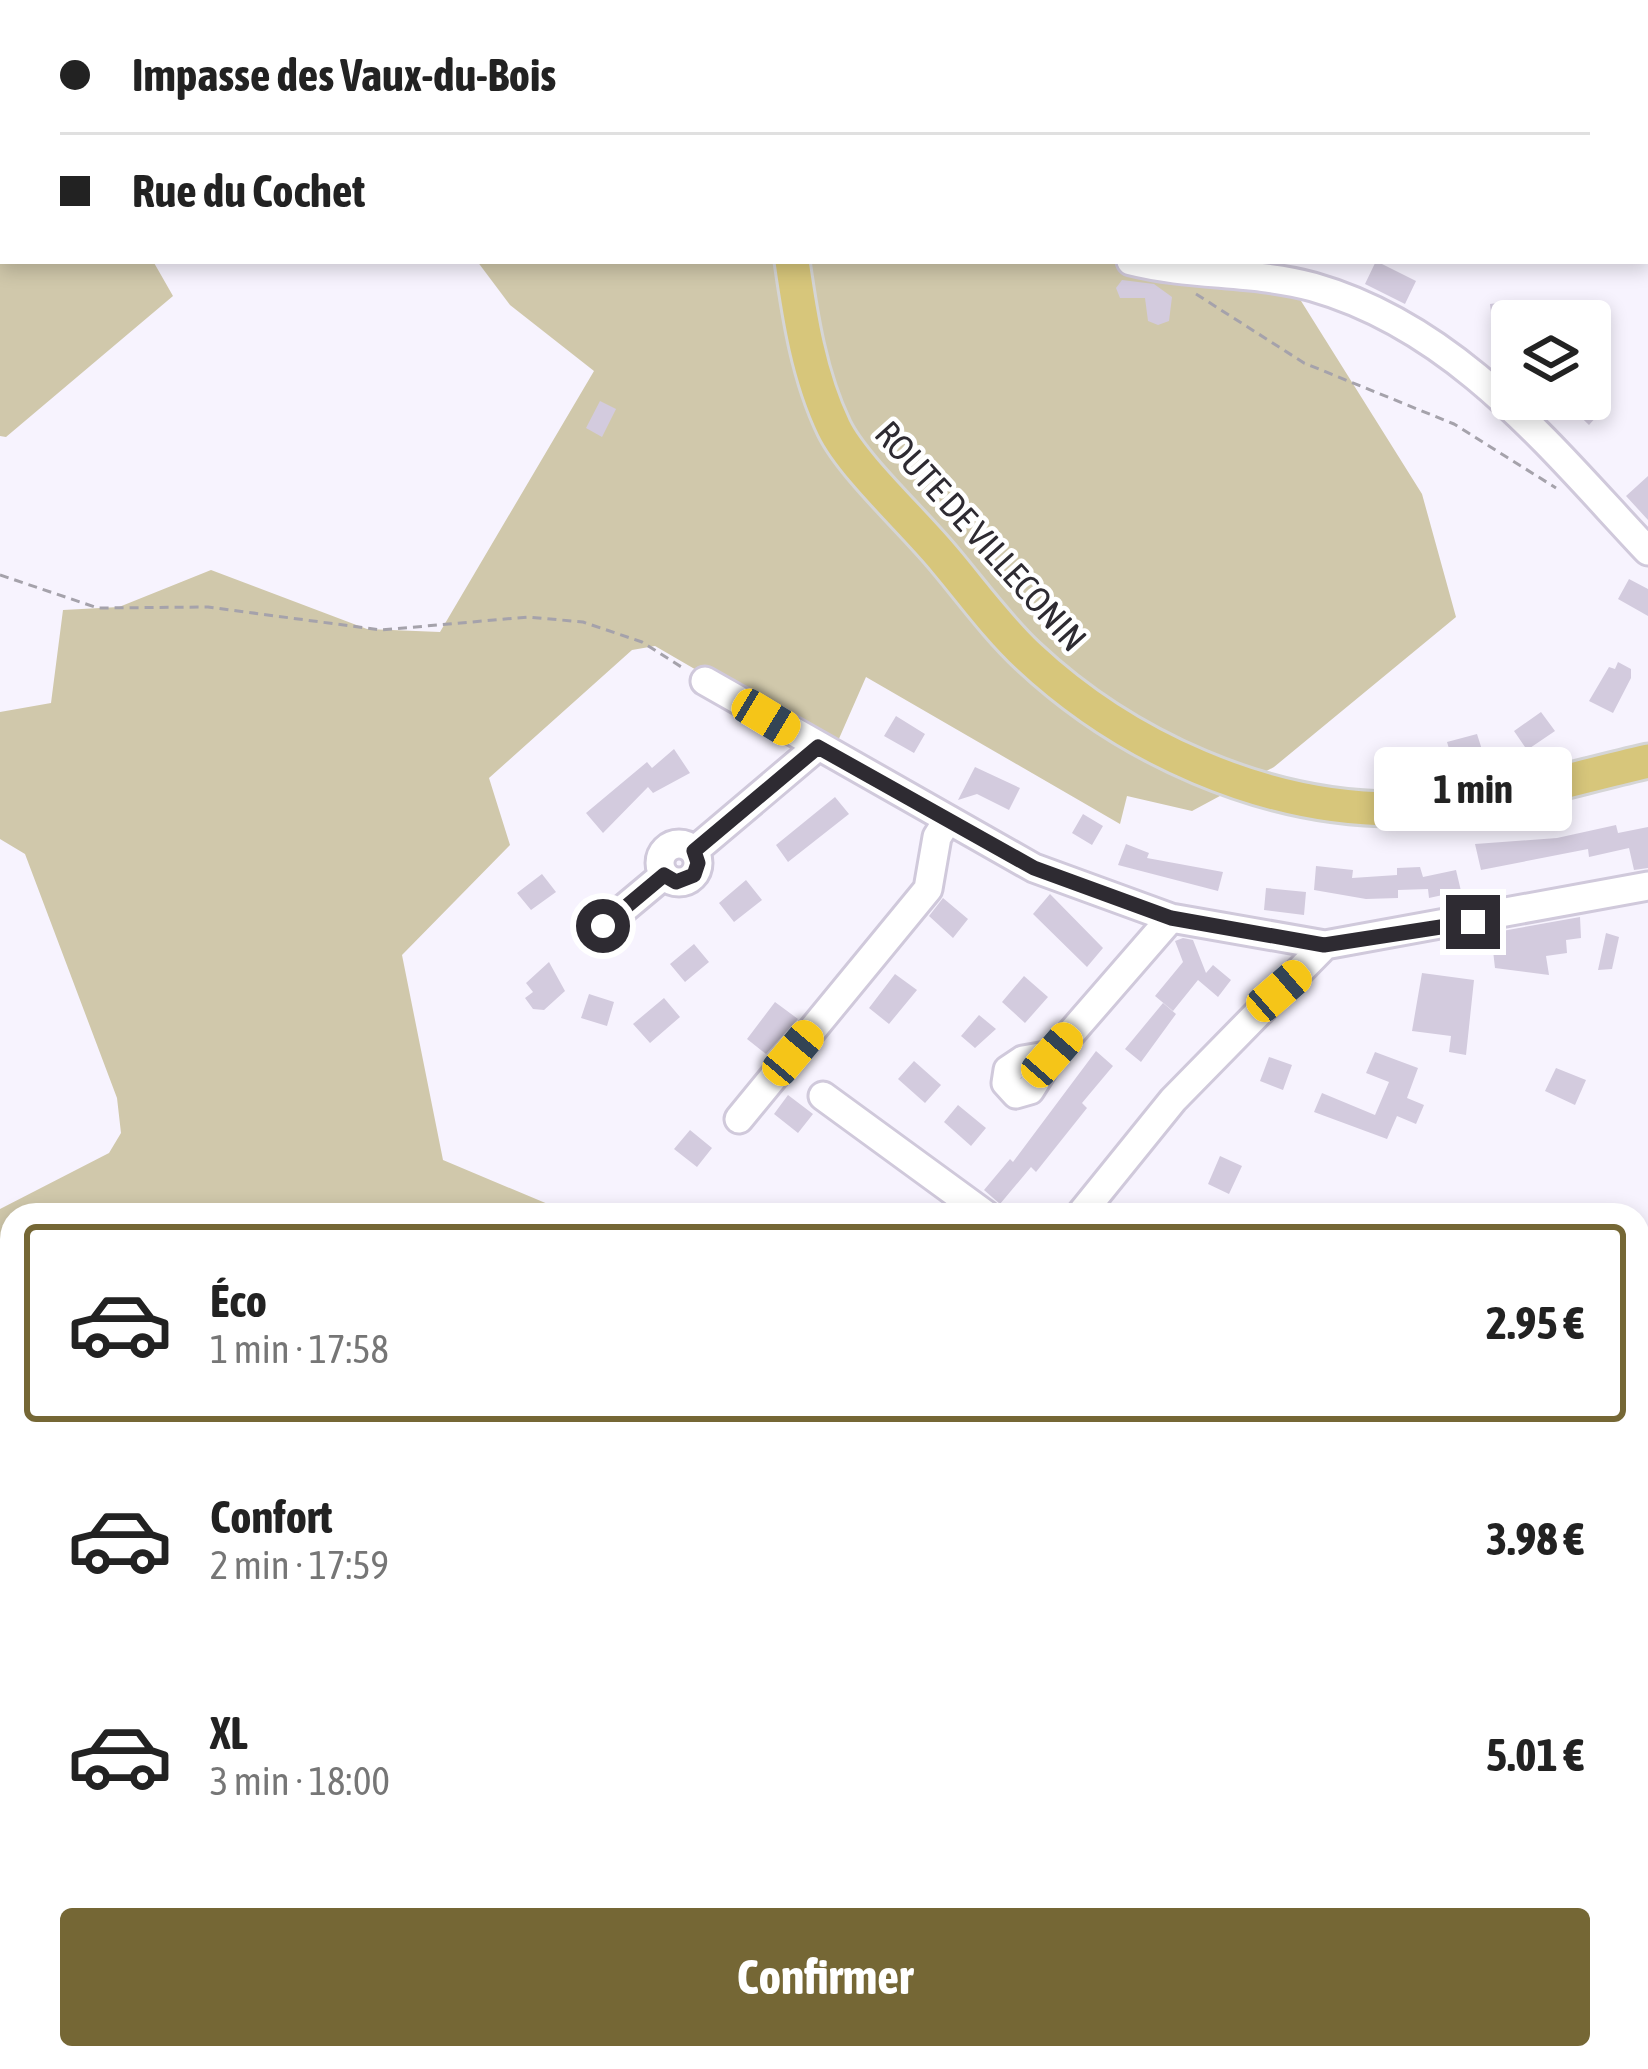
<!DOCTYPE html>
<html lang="fr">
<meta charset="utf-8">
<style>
:root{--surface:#fff;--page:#f2f2f2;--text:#222;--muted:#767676;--line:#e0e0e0;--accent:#756735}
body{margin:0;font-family:"Asap Condensed",sans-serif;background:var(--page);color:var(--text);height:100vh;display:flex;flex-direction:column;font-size:45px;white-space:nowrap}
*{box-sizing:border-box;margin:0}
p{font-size:39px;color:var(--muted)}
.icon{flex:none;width:66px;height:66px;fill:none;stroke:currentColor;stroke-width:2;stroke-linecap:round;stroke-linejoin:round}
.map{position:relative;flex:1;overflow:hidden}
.sheet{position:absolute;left:0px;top:1203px;width:1650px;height:867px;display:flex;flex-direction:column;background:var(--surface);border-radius:36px 36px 0 0;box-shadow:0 6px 18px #0003}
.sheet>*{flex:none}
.guide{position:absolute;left:0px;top:0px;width:1650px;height:264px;box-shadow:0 6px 18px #0003;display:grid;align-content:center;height:264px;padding:0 60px;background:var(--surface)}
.buttons{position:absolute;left:1491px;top:300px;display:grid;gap:24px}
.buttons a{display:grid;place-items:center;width:120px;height:120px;border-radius:12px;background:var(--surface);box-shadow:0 6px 18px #0003;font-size:60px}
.end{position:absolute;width:54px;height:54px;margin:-27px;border:15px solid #2e2b32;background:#fff;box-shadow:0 0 0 6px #fff}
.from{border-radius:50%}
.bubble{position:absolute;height:84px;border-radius:12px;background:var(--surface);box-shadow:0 6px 18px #0003;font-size:39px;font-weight:700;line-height:84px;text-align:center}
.car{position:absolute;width:36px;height:72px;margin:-36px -18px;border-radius:15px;box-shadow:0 0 9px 3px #0007;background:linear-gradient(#f5c518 24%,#345 0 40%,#f5c518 0 76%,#345 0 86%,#f5c518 0)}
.guide b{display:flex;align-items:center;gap:42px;height:114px;font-size:45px}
.guide b+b{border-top:3px solid var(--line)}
.guide i{width:30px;height:30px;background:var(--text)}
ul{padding:21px 0 0;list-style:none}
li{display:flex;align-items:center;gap:36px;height:198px;margin:0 24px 18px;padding:0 36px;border:6px solid transparent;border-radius:12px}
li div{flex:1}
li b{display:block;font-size:45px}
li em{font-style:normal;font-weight:700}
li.current{border-color:var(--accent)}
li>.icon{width:108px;height:108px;stroke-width:1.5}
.cta{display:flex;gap:24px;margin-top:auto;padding:24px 60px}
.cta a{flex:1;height:138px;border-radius:12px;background:var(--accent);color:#fff;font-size:48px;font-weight:700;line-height:138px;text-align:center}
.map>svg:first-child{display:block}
.green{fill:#d0c8ab}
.building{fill:#d3cbde}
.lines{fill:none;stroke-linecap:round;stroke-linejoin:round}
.minor-casing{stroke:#d0c9db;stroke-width:33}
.major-casing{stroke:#d5d5d6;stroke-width:39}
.path{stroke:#a5a2ab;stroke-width:3;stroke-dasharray:9 6;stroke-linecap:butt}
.minor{stroke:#fff;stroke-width:27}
.major{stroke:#d7c67b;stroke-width:33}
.route{stroke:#2e2b32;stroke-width:15}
.labels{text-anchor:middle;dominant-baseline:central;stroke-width:9;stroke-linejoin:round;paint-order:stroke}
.street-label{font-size:36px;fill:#2e2b32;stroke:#fff}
</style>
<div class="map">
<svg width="1648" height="2069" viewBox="0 0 1648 2069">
<rect width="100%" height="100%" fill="#f7f3fe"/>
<path class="green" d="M0 0H1163L1167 3H3V261H153L173 296 6 437 0 436Z
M477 261H1276L1422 494 1456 617 1274 767 1192 811 1127 796 1120 824 866 677 834 750 655 646 632 650 489 778 510 845 402 955 443 1160 574 1215H12V2058H21L10 2069H0V1209L109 1153 121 1133 117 1098 25 854 0 839V712L51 703 63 610 119 607 211 570 367 629 440 632 594 371 510 305Z
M233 2058H1196L1235 2069H225Z"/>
<path class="building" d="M1376 261 1416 281 1405 304 1365 284Z
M1122 280 1154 284 1172 297 1169 321 1158 325 1148 321 1145 298H1120L1116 288Z
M1505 302 1512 322V355L1494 340 1490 304Z
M1562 399H1598L1606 406 1589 425Z
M600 401 616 409 602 437 586 428Z
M1648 476V520L1626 496Z
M1629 579 1648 589V616L1618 599Z
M1618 662 1631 669V678L1613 713 1589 701 1609 667 1615 669Z
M1541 712 1555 731 1527 750 1514 731Z
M896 716 925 734 914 753 884 736Z
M1477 734 1484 756 1454 765 1447 742Z
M674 749 690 773 653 793 648 787 603 833 586 813 647 762 652 768Z
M975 767 1020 788 1009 810 977 794 958 800Z
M835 797 849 814 788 862 776 845Z
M1083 814 1103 826 1092 845 1072 833Z
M1616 825 1618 833 1648 827V868L1634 870 1629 848 1589 857 1588 849 1481 870 1475 844 1557 838Z
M1126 844 1149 853 1147 858 1223 872 1218 891 1118 865Z
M1316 866 1353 870 1352 878 1397 875V868L1420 867 1423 877 1456 870 1461 891 1429 898 1428 889 1398 890V898L1366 899 1314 890Z
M542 874 556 892 531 910 517 893Z
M746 880 762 900 734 922 719 903Z
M1266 888 1306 892 1304 915 1264 910Z
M1050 894 1103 948 1087 967 1033 914Z
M943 898 968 919 953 938 929 916Z
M1580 917 1581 938 1566 940 1567 953 1546 956 1549 975 1495 968 1491 933Z
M1606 933 1619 937 1612 969 1598 970Z
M1183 938 1193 940 1206 973 1213 965 1231 980 1218 997 1198 980 1173 1011 1155 996 1183 962 1175 941Z
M694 944 709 962 685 982 670 964Z
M549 962 565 991 544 1010 533 1009 525 998 533 992 526 983Z
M1422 973 1474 980 1466 1055 1449 1052 1451 1036 1412 1031Z
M895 974 917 990 889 1024 869 1008Z
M1024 976 1048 997 1025 1023 1002 1002Z
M589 994 614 1002 607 1026 581 1018Z
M664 998 680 1017 650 1043 633 1024Z
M775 1002 798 1019 766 1054 747 1039Z
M1163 1003 1176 1014 1141 1062 1125 1049Z
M979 1015 996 1029 975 1048 961 1036Z
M1096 1051 1113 1066 1082 1103 1087 1108 1036 1172 1031 1167 1000 1204 984 1190 1010 1159 1013 1162Z
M1375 1052 1418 1068 1407 1098 1424 1105 1416 1124 1397 1116 1387 1139 1314 1112 1322 1093 1375 1115 1389 1082 1366 1073Z
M1269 1057 1292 1065 1283 1090 1260 1081Z
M914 1061 941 1085 925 1103 898 1079Z
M1556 1068 1586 1080 1575 1105 1545 1091Z
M788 1095 813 1114 798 1133 774 1114Z
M958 1105 986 1128 971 1146 944 1122Z
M690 1130 712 1148 697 1167 674 1149Z
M1220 1156 1242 1166 1229 1194 1208 1184Z"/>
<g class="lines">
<defs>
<path id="minor" d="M765 0 767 3
M1548 0 1552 3
M1647 99 1648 100
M1131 261C1190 276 1255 271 1313 287 1457 328 1550 447 1648 551
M705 681 1034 868 1171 918 1325 945 1648 886
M660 863a19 19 0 1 1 38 0a19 19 0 1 1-38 0Z
M694 851 817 747
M603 926 664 875
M1052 1055 1030 1090 1016 1094 1006 1083 1008 1070 1023 1060 1052 1055 1171 918
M823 1096 986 1215
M739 1119 928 889 937 837 947 821
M1080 1215 1173 1100 1325 945
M265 2069 273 2058"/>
<path id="major" d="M364 0 367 3
M792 261C800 317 809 376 834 428 853 467 915 523 945 560 972 592 997 627 1028 656 1125 747 1264 810 1398 809 1481 808 1568 779 1648 761"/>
</defs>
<use href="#minor" class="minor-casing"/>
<use href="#major" class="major-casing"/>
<path class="path" d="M191 0 195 3
M678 0 683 3
M1196 294 1304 363 1454 424 1556 488
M0 575 98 608 208 607 381 630 528 617 583 622 642 642 683 668
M1638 1306 1648 1288
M0 2051 12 2041
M591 2058 594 2069
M1345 2069 1348 2058"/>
<use href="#minor" class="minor"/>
<use href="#major" class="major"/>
</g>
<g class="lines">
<path class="route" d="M603 926 664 875 676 882 694 875 698 863 694 851 818 747 1034 868 1171 918 1324 945 1473 922"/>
</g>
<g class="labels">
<g class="street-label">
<text transform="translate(981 536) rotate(48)">ROUTE DE VILLECONIN</text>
</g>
</g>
</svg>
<div class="buttons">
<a><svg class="icon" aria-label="layers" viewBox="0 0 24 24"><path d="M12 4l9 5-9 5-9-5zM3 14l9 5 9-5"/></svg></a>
</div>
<i class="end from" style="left:603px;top:926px"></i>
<i class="end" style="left:1473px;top:922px"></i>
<div class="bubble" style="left:1374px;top:747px;width:198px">1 min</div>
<i class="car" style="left:766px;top:717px;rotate:121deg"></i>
<i class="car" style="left:1279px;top:991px;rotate:49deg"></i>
<i class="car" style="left:793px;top:1053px;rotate:40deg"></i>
<i class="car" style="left:1052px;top:1055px;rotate:41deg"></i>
<div class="guide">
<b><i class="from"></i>Impasse des Vaux-du-Bois</b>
<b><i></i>Rue du Cochet</b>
</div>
<section class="sheet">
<ul>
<li class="current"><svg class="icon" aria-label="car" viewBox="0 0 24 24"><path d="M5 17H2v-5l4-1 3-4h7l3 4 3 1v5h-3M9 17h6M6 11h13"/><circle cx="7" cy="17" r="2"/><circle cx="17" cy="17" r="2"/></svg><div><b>Éco</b><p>1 min · 17:58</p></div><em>2.95 €</em></li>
<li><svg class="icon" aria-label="car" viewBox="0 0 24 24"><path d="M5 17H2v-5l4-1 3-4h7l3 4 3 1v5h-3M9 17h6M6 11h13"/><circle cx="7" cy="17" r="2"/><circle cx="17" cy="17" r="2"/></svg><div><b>Confort</b><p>2 min · 17:59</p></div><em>3.98 €</em></li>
<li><svg class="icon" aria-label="car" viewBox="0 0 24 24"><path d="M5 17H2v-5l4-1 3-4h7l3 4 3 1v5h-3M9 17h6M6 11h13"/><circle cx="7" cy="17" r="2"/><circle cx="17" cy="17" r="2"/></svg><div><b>XL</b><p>3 min · 18:00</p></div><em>5.01 €</em></li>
</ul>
<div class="cta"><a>Confirmer</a></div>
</section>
</div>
